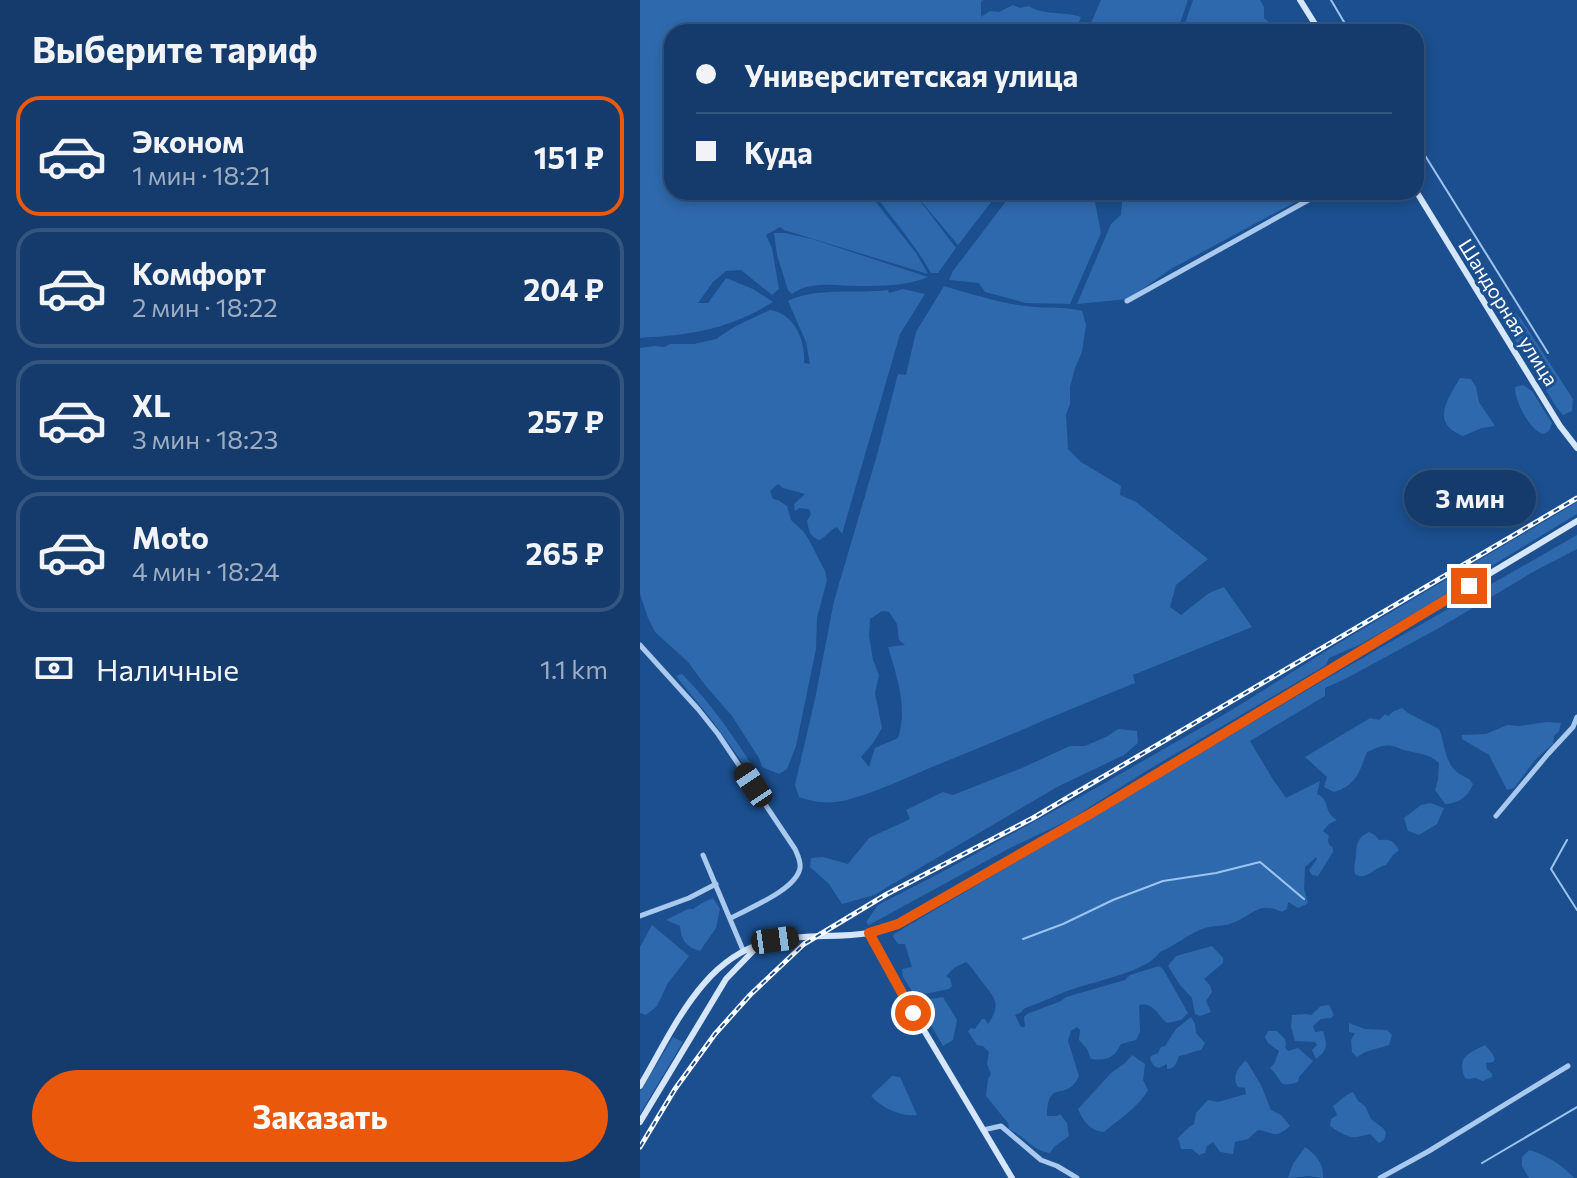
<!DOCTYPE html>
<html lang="ru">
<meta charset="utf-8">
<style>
:root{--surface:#143b6b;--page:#214673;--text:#f1f3f6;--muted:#9dadc1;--line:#33557e;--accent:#ea580c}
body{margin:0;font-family:Commissioner,sans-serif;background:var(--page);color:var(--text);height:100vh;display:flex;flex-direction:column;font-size:30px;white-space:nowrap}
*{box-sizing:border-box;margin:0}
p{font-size:26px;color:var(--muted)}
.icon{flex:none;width:44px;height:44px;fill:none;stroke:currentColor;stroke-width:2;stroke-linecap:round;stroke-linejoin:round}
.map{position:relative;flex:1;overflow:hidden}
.side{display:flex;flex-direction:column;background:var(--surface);width:640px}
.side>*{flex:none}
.hud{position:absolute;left:24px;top:24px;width:760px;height:176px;border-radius:24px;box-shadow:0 4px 12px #0003,0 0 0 2px var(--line);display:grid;align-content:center;height:176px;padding:0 32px;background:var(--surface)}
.end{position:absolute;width:36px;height:36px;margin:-18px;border:10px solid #ea580c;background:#fff;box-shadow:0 0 0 4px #fff}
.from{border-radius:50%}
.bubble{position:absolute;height:56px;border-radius:28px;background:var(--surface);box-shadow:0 4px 12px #0003,0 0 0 2px var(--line);font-size:26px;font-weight:700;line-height:56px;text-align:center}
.car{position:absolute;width:24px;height:48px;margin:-24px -12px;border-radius:10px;box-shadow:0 0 6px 2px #0007;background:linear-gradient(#222 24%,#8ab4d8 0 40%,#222 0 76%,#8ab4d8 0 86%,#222 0)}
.hud b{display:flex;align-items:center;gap:28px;height:76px;font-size:30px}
.hud b+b{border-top:2px solid var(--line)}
.hud i{width:20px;height:20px;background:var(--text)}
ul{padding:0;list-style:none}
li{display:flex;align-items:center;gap:24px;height:120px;margin:0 16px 12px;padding:0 16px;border:4px solid var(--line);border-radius:24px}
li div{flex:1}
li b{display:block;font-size:30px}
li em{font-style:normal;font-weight:700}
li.current{border-color:var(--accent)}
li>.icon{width:72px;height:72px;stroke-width:1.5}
h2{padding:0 32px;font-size:36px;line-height:96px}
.pay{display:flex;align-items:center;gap:20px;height:88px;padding:0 32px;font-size:30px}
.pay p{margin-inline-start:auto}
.cta{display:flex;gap:16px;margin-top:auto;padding:16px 32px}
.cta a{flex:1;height:92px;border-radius:48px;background:var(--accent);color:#fff;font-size:32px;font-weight:700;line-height:92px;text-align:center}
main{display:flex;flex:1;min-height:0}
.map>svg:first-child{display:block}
.green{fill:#2e69ad;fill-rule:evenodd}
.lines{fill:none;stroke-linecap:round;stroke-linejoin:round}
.stream{stroke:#9cc4f0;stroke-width:2}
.street{stroke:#a9c9ee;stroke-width:5}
.secondary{stroke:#d6e6fa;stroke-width:6}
.rail-casing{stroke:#fff;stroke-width:5}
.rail{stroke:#1b4f8f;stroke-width:2;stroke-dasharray:6;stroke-linecap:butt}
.route{stroke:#ea580c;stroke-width:10}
.labels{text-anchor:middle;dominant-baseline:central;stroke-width:6;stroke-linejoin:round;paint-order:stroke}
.street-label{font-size:20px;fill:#fff;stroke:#1b4f8f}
</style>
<main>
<section class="side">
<h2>Выберите тариф</h2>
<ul>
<li class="current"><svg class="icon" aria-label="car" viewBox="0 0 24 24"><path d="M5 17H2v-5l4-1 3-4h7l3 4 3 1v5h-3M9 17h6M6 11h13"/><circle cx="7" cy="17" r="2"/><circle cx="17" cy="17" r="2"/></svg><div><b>Эконом</b><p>1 мин · 18:21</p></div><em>151 ₽</em></li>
<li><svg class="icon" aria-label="car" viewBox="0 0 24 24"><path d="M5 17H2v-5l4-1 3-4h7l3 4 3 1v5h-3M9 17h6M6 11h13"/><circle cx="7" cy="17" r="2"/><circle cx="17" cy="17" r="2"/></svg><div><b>Комфорт</b><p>2 мин · 18:22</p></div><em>204 ₽</em></li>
<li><svg class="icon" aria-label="car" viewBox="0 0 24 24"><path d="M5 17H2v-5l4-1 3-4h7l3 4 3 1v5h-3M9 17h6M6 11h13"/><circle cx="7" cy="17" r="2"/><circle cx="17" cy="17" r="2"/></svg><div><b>XL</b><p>3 мин · 18:23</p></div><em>257 ₽</em></li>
<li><svg class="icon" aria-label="car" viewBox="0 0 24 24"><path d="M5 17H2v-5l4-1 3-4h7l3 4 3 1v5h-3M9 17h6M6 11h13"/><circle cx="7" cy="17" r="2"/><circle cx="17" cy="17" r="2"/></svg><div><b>Moto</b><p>4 мин · 18:24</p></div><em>265 ₽</em></li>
</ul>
<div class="pay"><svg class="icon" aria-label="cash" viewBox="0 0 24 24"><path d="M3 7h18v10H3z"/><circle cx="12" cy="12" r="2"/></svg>Наличные<p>1.1 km</p></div>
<div class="cta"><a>Заказать</a></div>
</section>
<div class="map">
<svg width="937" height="1178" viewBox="0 0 937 1178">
<rect width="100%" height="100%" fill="#1b4f8f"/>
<path class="green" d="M0 0H343L341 2V17L350 11 359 12 373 5 380 8 389 6C403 16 424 11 441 17L435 32H32V192H228L276 253 288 274 144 230 140 227 126 235 132 248 139 289 132 295 101 270 86 271 73 282 58 303H68L86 278 113 289 133 302C88 330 51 335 0 338Z
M461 0H548L537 32H447Z
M553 0H620L624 7V18L633 26V32H542Z
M233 192H359L318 245 281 201V202L316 248 298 273H291C275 244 252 219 233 192Z
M373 192H453L461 233 430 304 386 303 345 292 339 283 309 280 313 271Z
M483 192H674L531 269 488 299 437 304 471 224 481 215Z
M134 233H145L172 239 288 277C267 286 242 286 219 286 198 286 170 280 152 294L148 290 137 255Z
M839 269 854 290 881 319 933 399 932 411 923 415 917 408 832 270Z
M304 286C330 294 357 302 385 306 404 309 423 306 442 311L446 325 442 352 435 368 430 387V404L426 415 428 449 441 462 481 486 480 495 496 502 568 559 536 585 530 607 541 615 569 593 584 587 612 627 493 675 495 683C427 710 360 740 292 767 264 779 236 792 207 800 191 804 174 803 159 797L155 785 175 699 194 601 237 455 258 374 266 375 276 332ZM242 611 249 612 257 624 259 640 265 645 248 647C257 677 268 708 258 738L235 748 229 767 221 757 233 743 242 728 235 693 239 675 233 660 229 636 230 619Z
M263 289 285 294 260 334 202 534 197 527C189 530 187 537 179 540 169 536 169 530 167 521L171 514 169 509 159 508 155 511 154 504 165 494 143 488 138 484 130 491 133 499 138 500 147 506 151 520 163 531 168 538 185 571 187 580 177 618 176 649 156 746 147 769 139 774 122 767 119 758 92 716 65 685 48 662 15 632 8 618 0 594V348L15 346 24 347 30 344H54L76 339 94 327 130 310C154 313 166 341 164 363L170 364 166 342 148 301C174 287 218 294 248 290L249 293Z
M820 378 831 379 836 387 839 402 855 426 842 428 823 436C790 423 807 400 820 378Z
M883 385 892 391 912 423 909 431 903 434C889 429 875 402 875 387Z
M937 502V514L778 611 721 644 689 658 686 665 503 773 431 819 370 848 229 925 226 922 238 905 300 873 454 789 590 711 699 643Z
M937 535V549L893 572 799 628 707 678 685 688V696L610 741 632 778 646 798 680 781 677 794C690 799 683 812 697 820L689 824 683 831 689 836C687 841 688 844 693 848V852L678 876 672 875 669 870 677 859 676 857 665 867 664 889 668 903 665 905 658 908 648 902 647 909 642 912C619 901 614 914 595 922 584 927 575 925 565 928 549 933 535 946 520 952 507 972 455 981 433 989 416 995 401 1003 385 1008L380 1013 375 1015 381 1027H385L384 1017 387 1014 421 1001 426 997 485 980 490 975 519 966 523 969 548 1013 541 1020 527 1023C517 1015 514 1002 499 1005L500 1032 496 1040 481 1044C474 1058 467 1061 451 1059L447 1049 439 1040 440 1030 437 1027 431 1031 428 1041 439 1076C426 1104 408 1076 407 1116H417L420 1114 427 1123 429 1136 414 1147 410 1153C393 1151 384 1136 369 1129L368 1123 346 1096 348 1079 351 1074 347 1064 349 1052 343 1046 337 1045 328 1031 331 1028 335 1029 342 1019H345L348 1024C361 1005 356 999 343 983 336 975 334 969 326 962L314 968 306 976 310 979 312 986 309 989 275 996 263 977 262 969 272 967 265 944H258L253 937 254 934 679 683Z
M42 674C70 702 92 734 113 767L112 772 108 770 71 719 36 676Z
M762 708 768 713 799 729C805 742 804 762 817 772 824 778 828 776 833 784 828 797 819 803 805 804L795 790 798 780 799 763C789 753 777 754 764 750 760 749 756 746 751 746 743 744 734 749 727 752 719 772 717 785 694 792L684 787 687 777 665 757 730 718 739 720 745 714 748 716 754 711Z
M907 722 921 723 919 731 914 736 913 744 896 759 874 788 867 790 849 755 822 739V735L846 734 867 725 879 726Z
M478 729 497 731 498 743 484 755 417 787 234 895 202 904 189 884 170 867 171 858 183 857 208 864 229 838 270 819 266 810 303 792 313 795 382 768 430 746H445L466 737Z
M790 803 804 808 797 824 779 835 768 831 764 818 781 805Z
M729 832 735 835 739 840C750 839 753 840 759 850L753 855 746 865C734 867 726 882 715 874 713 866 716 861 716 854 717 842 718 838 729 832Z
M73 898 80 909 76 928 60 951C46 947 41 940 40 926L26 920 48 909H53L62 903Z
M12 925 49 956 28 983 17 1006 6 1015 0 1013V947Z
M572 946 583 958V963L564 979 570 985 572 992 566 1001 571 1012 560 1016 555 1014 552 998 540 985 528 966 536 956Z
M303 997 317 1020 313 1040 303 1046 277 1001Z
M689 1005 694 1015 691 1018 681 1019 673 1026 675 1032 683 1031C688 1045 687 1051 676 1059L672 1050 677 1045 675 1042 655 1041 651 1027 652 1015 667 1014 671 1015 681 1006Z
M551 1017 555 1024 556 1033 565 1043 561 1050C553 1051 547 1055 539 1056 537 1062 535 1069 527 1069V1064L519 1068 514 1066 510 1059 511 1056 518 1053 521 1047 525 1046 536 1029Z
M709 1023 725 1029 747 1030 752 1035 749 1045 725 1052 717 1057 712 1052 711 1040 715 1033 709 1032Z
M628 1031H637L645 1039 646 1044 645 1047 648 1051 658 1048 673 1061 659 1077 658 1082C637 1089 644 1081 630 1068L634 1064 639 1051 628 1043 625 1037Z
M33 1037 43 1042 0 1114V1092Z
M845 1045 852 1053 855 1059 853 1062 846 1063 847 1069 852 1074V1077L843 1081 835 1078 829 1079 825 1078C816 1056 830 1053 845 1045Z
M492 1055 505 1064 503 1080 508 1090C498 1108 479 1119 464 1132 450 1131 443 1121 438 1109L471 1073 485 1063Z
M605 1061 607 1062 621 1085 631 1110 641 1115 650 1126C634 1140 634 1132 618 1130L608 1139 595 1142 593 1154 580 1152 573 1142 567 1146 565 1153 559 1155 552 1149H541L538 1138 549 1127 554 1124 556 1113 568 1100 578 1102 606 1094 605 1088 598 1087C592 1078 597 1068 605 1061Z
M252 1076 260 1077 277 1115C261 1117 242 1108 231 1096Z
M713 1092 718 1101 725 1106 731 1119 744 1129 746 1133 744 1140 739 1143 730 1134C724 1135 717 1138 712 1137 706 1136 695 1130 690 1126L691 1119 697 1115 693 1106C699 1102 706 1094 713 1092Z
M665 1147C676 1155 684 1163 683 1178L668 1176 648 1178 653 1164Z
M889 1150C907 1155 922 1165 934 1178H889L882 1166V1157Z"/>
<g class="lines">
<path class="stream" d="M691 0 710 32
M776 141 908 353
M927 840 911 869 937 910
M383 939 423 924 473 900 523 881 576 873 620 862 664 899
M842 1163 937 1107"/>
<path class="street" d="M487 301 683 192
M0 645 58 709 78 734 155 849C158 856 161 861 160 868 156 890 109 908 91 918
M856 816 908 754 933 727 937 717
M63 855 103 950
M0 916 49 898 76 884
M343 1130 361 1126 401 1160 417 1166 437 1178
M740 1178 789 1151 928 1066"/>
<path class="secondary" d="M660 0 680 32
M776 191 920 426 937 448
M229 933 282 1027 372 1178
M0 1086C34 1029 64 952 137 940 168 934 199 938 229 933 239 931 249 927 258 924L455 811 937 521
M0 1122 86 979 116 948"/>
<defs>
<path id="rail" d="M0 1147 35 1089 75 1034 110 995 164 944 247 894 393 818 937 498"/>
</defs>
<use href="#rail" class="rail-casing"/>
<use href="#rail" class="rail"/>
</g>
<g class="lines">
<path class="route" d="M273 1013 229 933 258 924 455 811 829 586"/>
</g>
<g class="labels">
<g class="street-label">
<text transform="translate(869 312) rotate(58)">Шандорная улица</text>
</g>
</g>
</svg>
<i class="end from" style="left:273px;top:1013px"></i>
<i class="end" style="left:829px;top:586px"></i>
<div class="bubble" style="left:764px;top:470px;width:132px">3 мин</div>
<i class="car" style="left:113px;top:785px;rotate:326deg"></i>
<i class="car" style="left:135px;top:940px;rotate:82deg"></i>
<div class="hud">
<b><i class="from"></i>Университетская улица</b>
<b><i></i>Куда</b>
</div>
</div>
</main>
